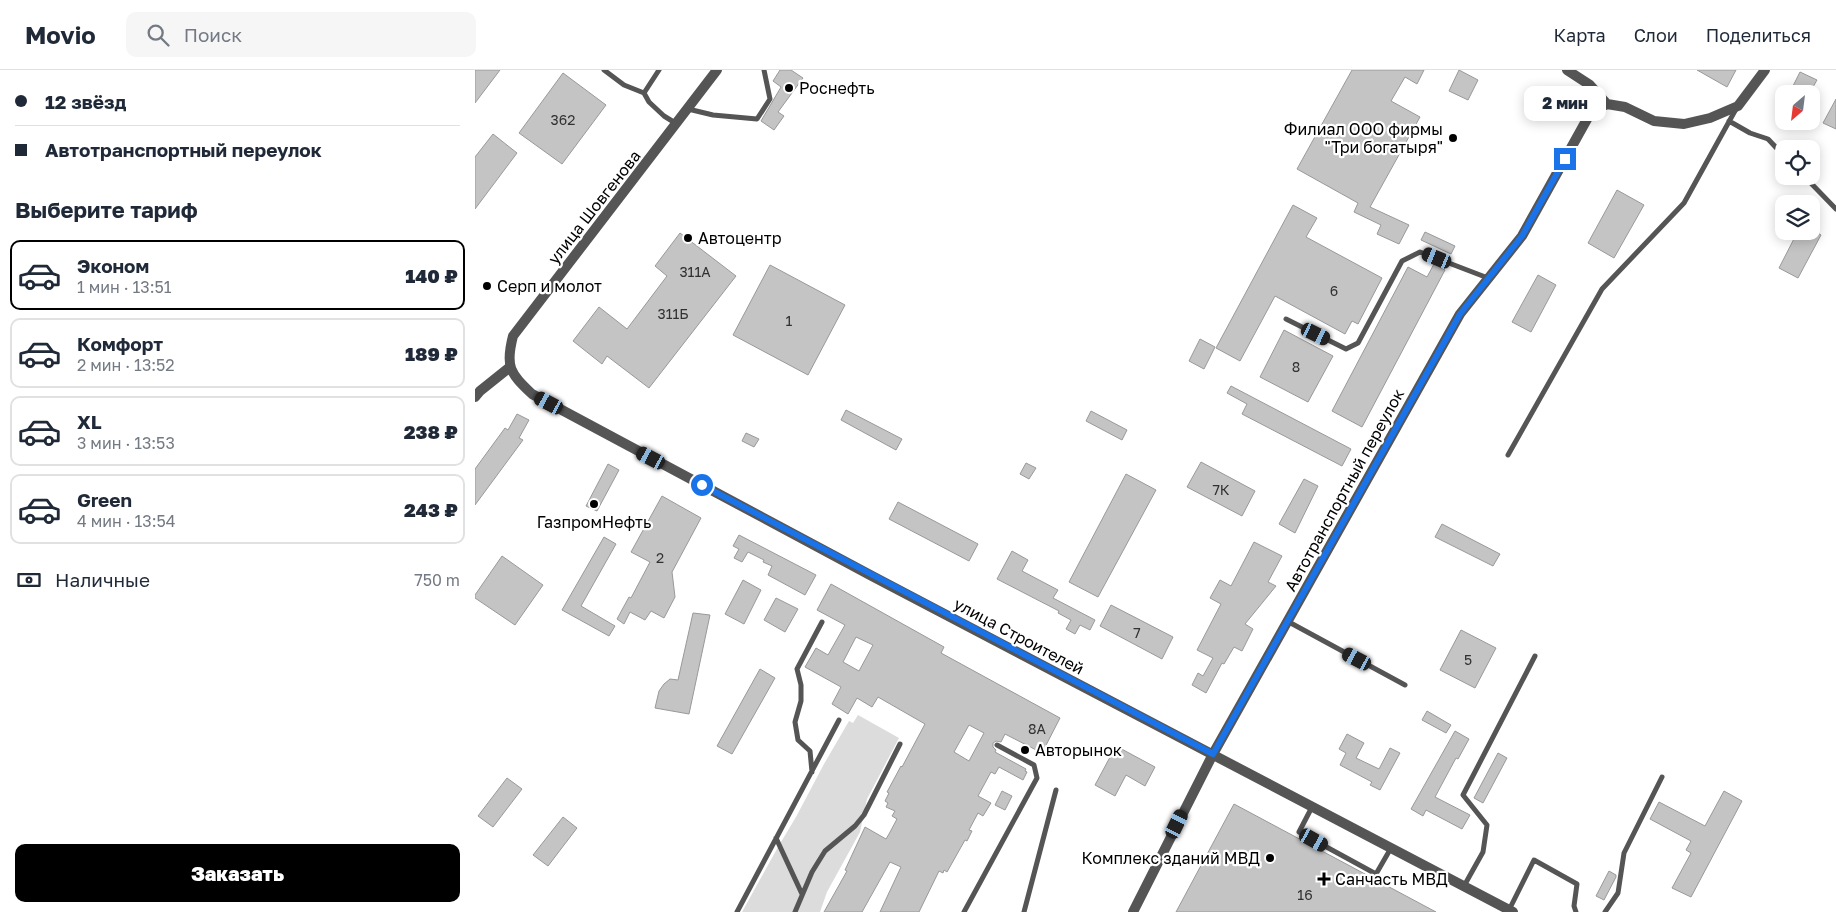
<!DOCTYPE html>
<html lang="ru">
<meta charset="utf-8">
<style>
:root{--surface:#fff;--page:#f6f6f7;--text:#1f2937;--muted:#747a83;--line:#e0e1e3;--accent:#000}
body{margin:0;font-family:"Golos Text",sans-serif;background:var(--page);color:var(--text);height:100vh;display:flex;flex-direction:column;font-size:19px;white-space:nowrap}
*{box-sizing:border-box;margin:0}
p{font-size:16px;color:var(--muted)}
.icon{flex:none;width:28px;height:28px;fill:none;stroke:currentColor;stroke-width:2;stroke-linecap:round;stroke-linejoin:round}
.map{position:relative;flex:1;overflow:hidden}
.drawer{display:flex;flex-direction:column;background:var(--surface);width:475px}
.drawer>*{flex:none}
.top-card{display:grid;align-content:center;height:110px;padding:0 15px;background:var(--surface)}
.needle{width:32px;rotate:208deg}
.buttons{position:absolute;left:1300px;top:15px;display:grid;gap:10px}
.buttons a{display:grid;place-items:center;width:45px;height:45px;border-radius:10px;background:var(--surface);box-shadow:0 2px 12px #0003;font-size:25px}
.end{position:absolute;width:22px;height:22px;margin:-11px;border:6px solid #1a73e8;background:#fff;box-shadow:0 0 0 2px #fff}
.from{border-radius:50%}
.bubble{position:absolute;height:35px;border-radius:10px;background:var(--surface);box-shadow:0 2px 12px #0003;font-size:16px;font-weight:800;line-height:35px;text-align:center}
.car{position:absolute;width:15px;height:30px;margin:-15px -8px;border-radius:6px;box-shadow:0 0 4px 1px #0007;background:linear-gradient(#222 24%,#8ab4d8 0 40%,#222 0 76%,#8ab4d8 0 86%,#222 0)}
.top-card b{display:flex;align-items:center;gap:18px;height:48px;font-size:19px}
.top-card b+b{border-top:1px solid var(--line)}
.top-card i{width:12px;height:12px;background:var(--text)}
ul{padding:0;list-style:none}
li{display:flex;align-items:center;gap:15px;height:70px;margin:0 10px 8px;padding:0 5px;border:2px solid var(--line);border-radius:10px}
li div{flex:1}
li b{display:block;font-size:19px}
li em{font-style:normal;font-weight:800}
li.on{border-color:var(--accent)}
li>.icon{width:45px;height:45px;stroke-width:1.5}
h2{padding:0 15px;font-size:22px;line-height:60px}
.pay{display:flex;align-items:center;gap:12px;height:55px;padding:0 15px;font-size:19px}
.pay p{margin-inline-start:auto}
.button{display:flex;gap:10px;margin-top:auto;padding:10px 15px}
.button a{flex:1;height:58px;border-radius:10px;background:var(--accent);color:#fff;font-size:20px;font-weight:800;line-height:58px;text-align:center}
header{display:flex;align-items:center;gap:30px;box-sizing:border-box;height:70px;padding:0 25px;background:var(--surface);border-bottom:1px solid var(--line)}
header strong{font-size:24px}
nav{display:flex;gap:28px;margin-inline-start:auto;font-size:18px}
.search{width:350px;height:45px;background:var(--page);display:flex;align-items:center;gap:12px;box-sizing:border-box;padding:0 18px;border-radius:10px;color:var(--muted);font-size:19px}
main{display:flex;flex:1;min-height:0}
.map>svg:first-child{display:block}
.green{fill:#dcdcdc}
.building{fill:#c4c4c4;stroke:#999;fill-rule:evenodd}
.lines{fill:none;stroke-linecap:round;stroke-linejoin:round}
.service{stroke:#555;stroke-width:5}
.minor{stroke:#555;stroke-width:10}
.tertiary{stroke:#555;stroke-width:10}
.route{stroke:#1a73e8;stroke-width:6}
.poi-dot{fill:#000;stroke:#fff;stroke-width:2}
.labels{text-anchor:middle;dominant-baseline:central;stroke-width:4.5;stroke-linejoin:round;paint-order:stroke}
.number-label{font-size:14px;fill:#313131}
.poi-label{font-size:16px;fill:#000;stroke:#fff;text-anchor:start}
.street-label{font-size:16px;fill:#000;stroke:#fff}
</style>
<header>
<strong>Movio</strong>
<div class="search"><svg class="icon" aria-label="search" viewBox="0 0 24 24"><circle cx="10" cy="10" r="6"/><path d="M15 15l6 6"/></svg>Поиск</div>
<nav><a>Карта</a><a>Слои</a><a>Поделиться</a></nav>
</header>
<main>
<section class="drawer">
<div class="top-card">
<b><i class="from"></i>12 звёзд</b>
<b><i></i>Автотранспортный переулок</b>
</div>
<h2>Выберите тариф</h2>
<ul>
<li class="on"><svg class="icon" aria-label="car" viewBox="0 0 24 24"><path d="M5 17H2v-5l4-1 3-4h7l3 4 3 1v5h-3M9 17h6M6 11h13"/><circle cx="7" cy="17" r="2"/><circle cx="17" cy="17" r="2"/></svg><div><b>Эконом</b><p>1 мин · 13:51</p></div><em>140 ₽</em></li>
<li><svg class="icon" aria-label="car" viewBox="0 0 24 24"><path d="M5 17H2v-5l4-1 3-4h7l3 4 3 1v5h-3M9 17h6M6 11h13"/><circle cx="7" cy="17" r="2"/><circle cx="17" cy="17" r="2"/></svg><div><b>Комфорт</b><p>2 мин · 13:52</p></div><em>189 ₽</em></li>
<li><svg class="icon" aria-label="car" viewBox="0 0 24 24"><path d="M5 17H2v-5l4-1 3-4h7l3 4 3 1v5h-3M9 17h6M6 11h13"/><circle cx="7" cy="17" r="2"/><circle cx="17" cy="17" r="2"/></svg><div><b>XL</b><p>3 мин · 13:53</p></div><em>238 ₽</em></li>
<li><svg class="icon" aria-label="car" viewBox="0 0 24 24"><path d="M5 17H2v-5l4-1 3-4h7l3 4 3 1v5h-3M9 17h6M6 11h13"/><circle cx="7" cy="17" r="2"/><circle cx="17" cy="17" r="2"/></svg><div><b>Green</b><p>4 мин · 13:54</p></div><em>243 ₽</em></li>
</ul>
<div class="pay"><svg class="icon" aria-label="cash" viewBox="0 0 24 24"><path d="M3 7h18v10H3z"/><circle cx="12" cy="12" r="2"/></svg>Наличные<p>750 m</p></div>
<div class="button"><a>Заказать</a></div>
</section>
<div class="map">
<svg width="1361" height="842" viewBox="0 0 1361 842">
<rect width="100%" height="100%" fill="#fff"/>
<path class="green" d="M383 645 424 668 392 729 385 762 352 822 345 842H267L303 777 321 747 349 694 374 651 378 653Z"/>
<path class="building" d="M0 0H25L0 33Z
M305 0H316L328 8 303 42 309 46 299 60 286 51 306 17 298 11Z
M877 0H949L942 14 930 7 916 31 945 47 895 137 934 155 924 174 902 164 906 155 879 142 883 133 822 99Z
M984 0 1003 10 993 30 974 21Z
M1222 0H1261L1252 17Z
M1325 2 1342 10 1334 24H1314Z
M88 3 131 35 87 94 44 63Z
M1361 29V59L1348 53Z
M18 64 42 83 0 139V87Z
M1142 120 1169 135 1139 188 1113 173Z
M818 135 842 148 831 167 907 208 883 254 877 251 870 264 800 226 765 291 741 278Z
M1323 161H1340L1346 165 1323 208 1304 198Z
M950 162 980 176 976 184 946 170Z
M205 163 261 206 174 318 132 286 127 294 98 271 124 237 152 259 192 206 180 196Z
M959 194 970 200 887 357 857 341 933 197 952 207Z
M295 195 370 235 333 305 258 265Z
M1063 205 1081 215 1056 262 1037 252Z
M809 260 858 286 833 332 785 307Z
M725 269 740 277 729 299 714 291Z
M756 316 876 379 867 396 767 344 772 334 752 323Z
M371 340 427 369 421 380 366 350Z
M616 341 652 360 647 370 611 351Z
M42 344 54 350 44 368 48 370 0 435V399L30 358 33 360Z
M271 363 284 369 279 377 267 371Z
M726 392 780 421 767 446 712 417Z
M551 393 561 398 554 409 545 404Z
M133 394 144 400 122 441 111 436Z
M651 404 681 420 623 527 594 512Z
M829 409 843 416 820 463 804 454Z
M187 426 226 448 197 502 200 527 189 548 176 541 170 550 155 542 149 554 142 549 154 527 156 528 175 492 156 482Z
M423 432 503 474 494 491 414 449Z
M967 454 1025 484 1018 496 960 467Z
M264 465 341 505 330 525 293 505 297 496 288 492 289 490 273 482 267 492 259 488 264 479 258 476Z
M129 467 141 474 106 536 140 556 134 566 87 540Z
M779 472 807 486 793 512 801 516 770 554 778 559 767 581 759 577 749 594 747 593 731 623 717 615 723 603 728 606 738 588 722 580 746 534 735 528 745 510 756 516Z
M537 481 553 490 547 501 583 520 578 528 620 550 615 560 605 555 600 564 591 559 596 550 583 543 584 541 522 509Z
M27 486 68 515 40 555 0 528V525Z
M268 510 286 520 269 554 250 544Z
M356 514 469 577 466 583 585 648 567 683 530 664 526 672 521 671 518 673V677L521 680 520 682 551 699 550 701 552 702 548 710 524 697 520 704 516 702 503 726 516 733 508 746 503 743 494 760 497 761 492 771 490 770 472 802 469 800 468 803 464 801 444 842H405L426 797 415 792 387 842H349L372 801 370 800 390 757 411 769 414 764 422 749 417 746 420 741 411 737 413 733 410 731 414 723 412 722 426 696 427 697 450 654 403 627 397 637 382 628 373 644 357 634 366 617 330 597 341 578 353 585 370 555 342 540ZM381 567 398 575 384 601 368 592ZM494 655 509 663 494 691 479 682Z
M301 528 323 539 310 562 289 550Z
M636 535 698 567 687 589 625 556Z
M218 543 235 545 214 644 180 638 184 621 189 614 195 609 203 610Z
M986 560 1021 578 1000 618 965 600Z
M285 599 300 608 257 684 242 676Z
M952 641 976 655 971 663 947 650Z
M980 661 994 669 983 689 981 688 960 727 995 745 987 759 951 740 948 746 936 739Z
M872 664 889 673 881 688 904 699 915 678 925 683 905 720 895 715 897 712 865 695 871 683 864 679Z
M641 676 680 697 670 716 651 705 640 726 620 715Z
M1023 683 1032 688 1008 733 999 728Z
M32 708 47 719 18 757 3 746Z
M527 721 537 726 530 740 520 735Z
M1249 721 1267 731 1216 827 1197 818 1216 783 1211 780 1216 771 1175 749 1184 732 1230 756Z
M759 734 961 842H701Z
M88 747 102 758 73 796 58 785Z
M1134 801 1141 805V807L1129 830 1121 826Z"/>
<g class="lines">
<path class="service" d="M129 0 149 15 169 23 174 32 189 46 202 54
M169 23 184 0
M213 39 238 45 282 49 295 29 289 0
M1254 51 1275 63 1293 69 1309 86
M1329 106 1361 139
M811 249 871 279 883 273 927 191 945 182 1013 208
M1033 385 1127 219 1209 133 1261 39
M812 551 930 615
M337 702 335 681 323 670 320 652 326 631V615L322 599 347 552
M837 737 824 762 901 804 916 778
M301 768 327 824
M989 816 1008 782 1012 755 988 725 1060 586
M1034 840 1059 790 1102 814 1099 836 1101 842
M262 842 364 650
M320 842 337 802 350 781 380 756 389 745 425 674
M489 842 562 708 559 695 522 675
M549 842 581 720
M1130 842 1143 823 1149 783 1187 707"/>
<path class="minor" d="M1092 0 1115 15 1132 34
M1132 34 1150 37 1179 51 1209 54 1235 48 1263 36 1290 0
M0 327 5 321 35 297
M658 842 738 684 985 244 1047 166 1116 42 1132 34"/>
<path class="tertiary" d="M242 0 38 266C30 297 35 303 57 324L397 506 1038 842"/>
</g>
<g class="lines">
<path class="route" d="M227 415 738 684 985 244 1047 166 1090 89"/>
</g>
<g class="poi-dot">
<circle cx="314" cy="18" r="5"/>
<circle cx="978" cy="68" r="5"/>
<circle cx="213" cy="168" r="5"/>
<circle cx="12" cy="216" r="5"/>
<circle cx="119" cy="434" r="5"/>
<circle cx="550" cy="680" r="5"/>
<circle cx="795" cy="788" r="5"/>
<path d="M846.5 801.5h5v5h5v5h-5v5h-5v-5h-5v-5h5z"/>
</g>
<g class="labels">
<g class="number-label">
<text x="88" y="49">362</text>
<text x="220" y="201">311А</text>
<text x="859" y="220">6</text>
<text x="198" y="243">311Б</text>
<text x="314" y="250">1</text>
<text x="821" y="296">8</text>
<text x="746" y="419">7К</text>
<text x="185" y="487">2</text>
<text x="662" y="562">7</text>
<text x="993" y="589">5</text>
<text x="562" y="658">8А</text>
<text x="830" y="824">16</text>
</g>
<g class="poi-label">
<text x="324" y="18">Роснефть</text>
<text x="968" y="59" text-anchor="end">Филиал ООО фирмы<tspan x="968" dy="18">"Три богатыря"</tspan></text>
<text x="223" y="168">Автоцентр</text>
<text x="22" y="216">Серп и молот</text>
<text x="119" y="452" text-anchor="middle">ГазпромНефть</text>
<text x="560" y="680">Авторынок</text>
<text x="785" y="788" text-anchor="end">Комплекс зданий МВД</text>
<text x="860" y="809">Санчасть МВД</text>
</g>
<g class="street-label">
<text transform="translate(119 137) rotate(-52)">улица Шовгенова</text>
<text transform="translate(869 420) rotate(-61)">Автотранспортный переулок</text>
<text transform="translate(544 566) rotate(28)">улица Строителей</text>
</g>
</g>
</svg>
<div class="buttons">
<a><svg class="needle" viewBox="-14 -14 28 28"><path d="M0-13l5 13h-10z" fill="#e53935"/><path d="M0 13l5-13h-10z" fill="#747a83"/></svg></a>
<a><svg class="icon" aria-label="locate" viewBox="0 0 24 24"><circle cx="12" cy="12" r="6"/><path d="M12 2v4M12 18v4M2 12h4M18 12h4"/></svg></a>
<a><svg class="icon" aria-label="layers" viewBox="0 0 24 24"><path d="M12 4l9 5-9 5-9-5zM3 14l9 5 9-5"/></svg></a>
</div>
<i class="end from" style="left:227px;top:415px"></i>
<i class="end" style="left:1090px;top:89px"></i>
<div class="bubble" style="left:1049px;top:16px;width:82px">2 мин</div>
<i class="car" style="left:962px;top:188px;rotate:292deg"></i>
<i class="car" style="left:841px;top:264px;rotate:116deg"></i>
<i class="car" style="left:74px;top:333px;rotate:298deg"></i>
<i class="car" style="left:176px;top:388px;rotate:298deg"></i>
<i class="car" style="left:882px;top:589px;rotate:298deg"></i>
<i class="car" style="left:702px;top:754px;rotate:26deg"></i>
<i class="car" style="left:839px;top:770px;rotate:119deg"></i>
</div>
</main>
